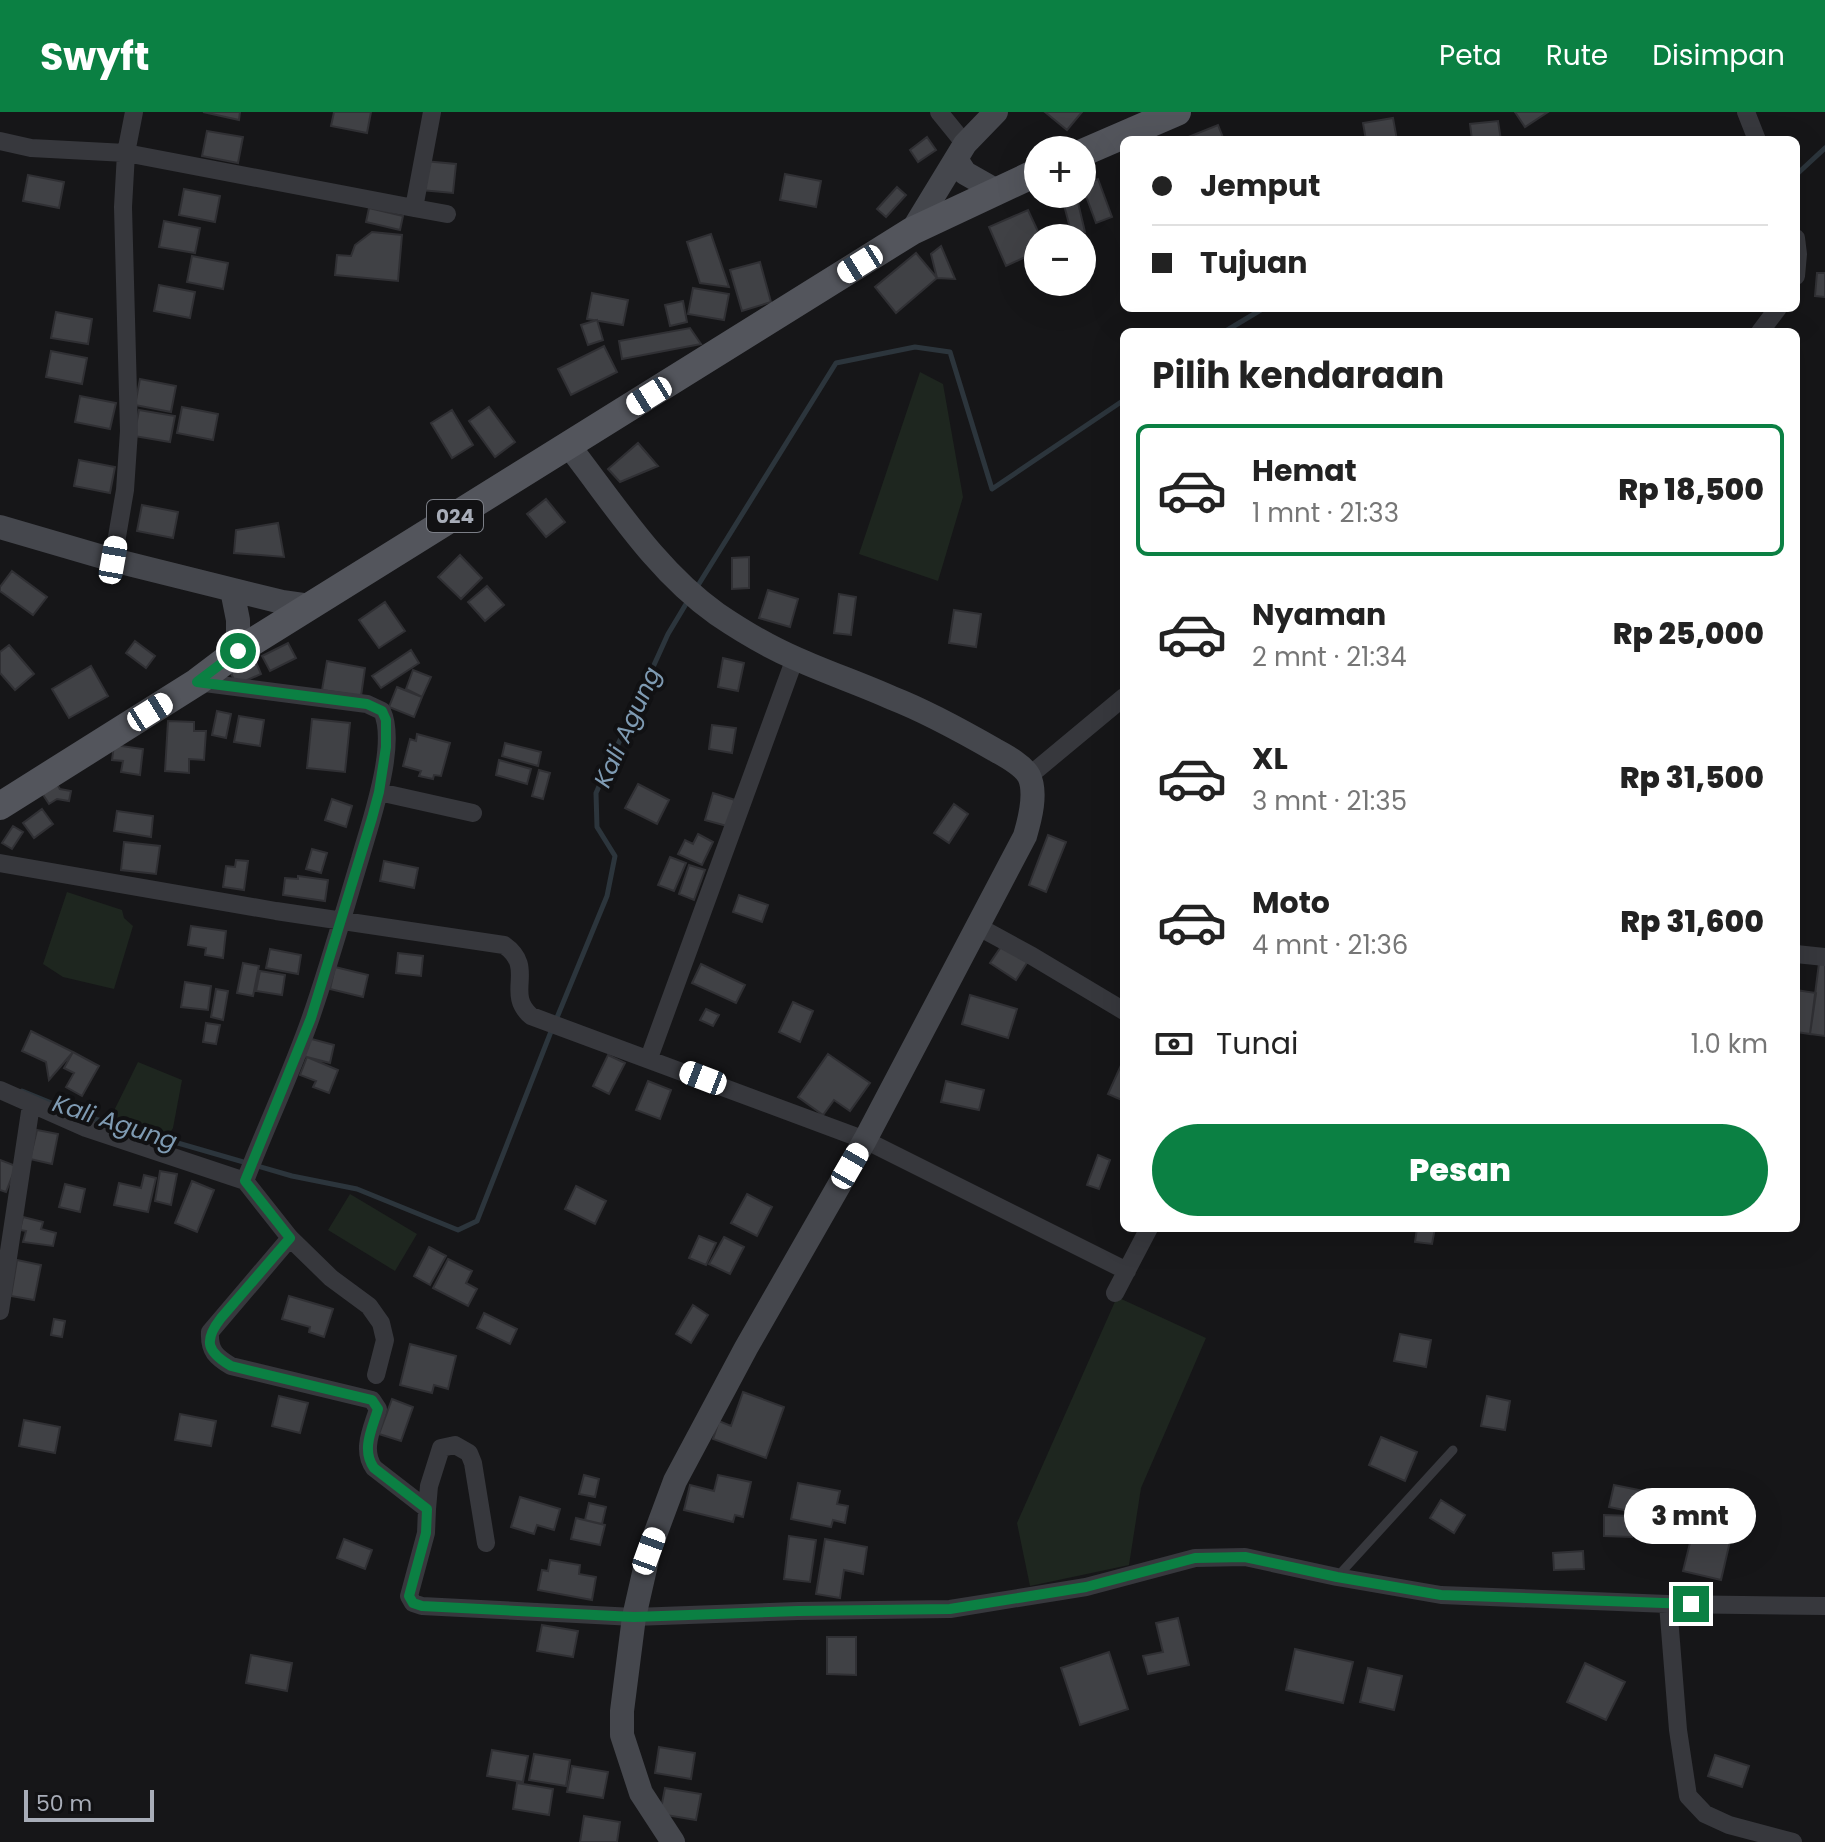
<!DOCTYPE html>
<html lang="id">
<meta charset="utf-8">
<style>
:root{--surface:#fff;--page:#f2f2f2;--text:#222;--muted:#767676;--line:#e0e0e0;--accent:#0b8043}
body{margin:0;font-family:Poppins,sans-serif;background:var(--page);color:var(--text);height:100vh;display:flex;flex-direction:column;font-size:30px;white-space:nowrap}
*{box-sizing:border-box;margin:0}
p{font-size:26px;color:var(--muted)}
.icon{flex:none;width:44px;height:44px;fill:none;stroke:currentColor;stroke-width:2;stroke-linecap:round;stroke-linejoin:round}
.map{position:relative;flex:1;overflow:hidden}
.details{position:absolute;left:1120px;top:216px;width:680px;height:904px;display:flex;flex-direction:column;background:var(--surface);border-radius:12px;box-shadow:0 8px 32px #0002}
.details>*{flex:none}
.hud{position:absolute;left:1120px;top:24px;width:680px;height:176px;border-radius:12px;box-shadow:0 8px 32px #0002;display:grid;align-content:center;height:176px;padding:0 32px;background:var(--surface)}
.controls{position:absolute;left:1024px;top:24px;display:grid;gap:16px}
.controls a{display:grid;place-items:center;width:72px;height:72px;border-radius:50%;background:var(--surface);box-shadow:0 8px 32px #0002;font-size:40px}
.scale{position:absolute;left:24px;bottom:20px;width:130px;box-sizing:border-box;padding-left:8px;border:4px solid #a8adb8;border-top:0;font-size:22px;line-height:28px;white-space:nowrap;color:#a8adb8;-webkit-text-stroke:6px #111113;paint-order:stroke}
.end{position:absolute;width:36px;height:36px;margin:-18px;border:10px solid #0b8043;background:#fff;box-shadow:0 0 0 4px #fff}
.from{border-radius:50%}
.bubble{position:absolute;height:56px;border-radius:28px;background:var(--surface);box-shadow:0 8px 32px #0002;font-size:26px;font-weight:800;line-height:56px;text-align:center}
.car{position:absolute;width:24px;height:48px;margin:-24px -12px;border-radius:10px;box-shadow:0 0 6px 2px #0007;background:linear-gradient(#fff 24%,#345 0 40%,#fff 0 76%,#345 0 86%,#fff 0)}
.hud b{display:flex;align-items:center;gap:28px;height:76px;font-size:30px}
.hud b+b{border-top:2px solid var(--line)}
.hud i{width:20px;height:20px;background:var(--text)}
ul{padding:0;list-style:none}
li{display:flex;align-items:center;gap:24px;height:132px;margin:0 16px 12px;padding:0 16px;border:4px solid transparent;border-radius:12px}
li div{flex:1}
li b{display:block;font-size:30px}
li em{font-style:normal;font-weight:800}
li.on{border-color:var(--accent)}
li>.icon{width:72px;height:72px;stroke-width:1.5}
h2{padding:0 32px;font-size:36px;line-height:96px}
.pay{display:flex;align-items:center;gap:20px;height:88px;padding:0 32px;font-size:30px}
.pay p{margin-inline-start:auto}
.primary-button{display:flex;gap:16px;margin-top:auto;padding:16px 32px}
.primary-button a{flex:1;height:92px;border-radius:48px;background:var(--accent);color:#fff;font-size:32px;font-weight:800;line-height:92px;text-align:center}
header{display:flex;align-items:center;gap:48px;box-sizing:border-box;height:112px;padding:0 40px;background:var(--accent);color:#fff}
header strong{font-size:38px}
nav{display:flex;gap:44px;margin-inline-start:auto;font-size:28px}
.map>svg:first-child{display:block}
.green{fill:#1e261f}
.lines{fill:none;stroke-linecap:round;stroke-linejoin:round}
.stream{stroke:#2c353c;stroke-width:5}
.building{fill:#404145;stroke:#303034;stroke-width:2}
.lane{stroke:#37383d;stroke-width:9}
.street{stroke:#37383d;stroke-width:18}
.secondary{stroke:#45474d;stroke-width:24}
.primary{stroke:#53555c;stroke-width:28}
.route{stroke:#0b8043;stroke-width:10}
.labels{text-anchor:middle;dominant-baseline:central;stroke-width:8;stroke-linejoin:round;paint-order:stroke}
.shield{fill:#111113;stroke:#7b7e86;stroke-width:2}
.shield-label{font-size:20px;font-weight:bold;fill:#a8adb8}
.water-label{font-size:24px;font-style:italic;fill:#7f9bb3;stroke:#111113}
</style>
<header>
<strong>Swyft</strong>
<nav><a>Peta</a><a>Rute</a><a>Disimpan</a></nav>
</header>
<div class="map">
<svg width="1825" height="1730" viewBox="0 0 1825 1730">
<rect width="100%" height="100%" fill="#161618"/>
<path class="green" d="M920 260 943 272 963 385 938 469 859 442Z
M67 780 122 798 124 806 133 814 114 877 63 865 43 852Z
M138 950 182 968 173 1016 159 1039 104 1019Z
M350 1082 417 1122 395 1159 328 1118Z
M1117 1185 1206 1226 1141 1376 1129 1453 1030 1474 1017 1411Z"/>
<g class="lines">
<path class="stream" d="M1796 63 1825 36
M1224 220 1264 196
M697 475 836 251 915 235 950 240 992 377 1124 288
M556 908 607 784 615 744 597 715 596 681 668 522 689 487
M22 979 81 1003 292 1064 357 1077 458 1118 477 1109 552 917"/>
</g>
<path class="building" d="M203 0H240L239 8Z
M334 0H371L367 21 331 14Z
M1045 0H1082L1067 18Z
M1515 0H1548L1525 15Z
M1393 6 1397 28H1366L1363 11Z
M1498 9 1501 28H1472L1470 12Z
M1218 13 1224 28H1181Z
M207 19 243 25 238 51 202 44Z
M927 25 936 38 918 50 910 38Z
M424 49 456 52 453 81 421 78Z
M785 62 821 69 816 95 780 88Z
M28 63 64 70 59 96 23 89Z
M1098 67 1112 105 1096 111 1082 73Z
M897 75 906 83 886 105 877 97Z
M184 77 220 84 215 110 179 103Z
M1061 82H1076L1085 120 1072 123Z
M369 96 403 104 400 118 366 110Z
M1028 98 1041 126H1038V139L1006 154 989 115Z
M164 109 200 116 195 141 159 135Z
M372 120 402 123 398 169 335 163 337 143 351 144 355 133Z
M711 122 729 175 700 171 687 130Z
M941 134 955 167 937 166 931 142Z
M916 141 937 166 896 201 875 175Z
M192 144 228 151 223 177 187 170Z
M760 150 771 190 742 199 730 158Z
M1817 161H1825V185L1815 184Z
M159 173 195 180 190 206 154 199Z
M693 176 729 182 724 208 688 202Z
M592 181 628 188 623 213 587 207Z
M683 189 687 210 670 214 665 193Z
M56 200 92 207 88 232 51 226Z
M597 208 603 228 588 233 581 213Z
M690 216 701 232 622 247 619 229Z
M604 234 617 260 571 283 558 257Z
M51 239 87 246 82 272 46 265Z
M140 267 176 274 171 300 135 293Z
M80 284 116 291 110 317 75 310Z
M182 295 218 302 213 328 177 321Z
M489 295 515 330 495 345 469 309Z
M139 298 175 304 170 330 134 324Z
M452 298 473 333 452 346 431 311Z
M638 331 658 354 620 370 608 357Z
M79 348 115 355 110 381 74 374Z
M546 387 565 410 546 425 527 402Z
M142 393 178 400 173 426 137 419Z
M278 411 284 445 234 441 236 418Z
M460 443 482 466 461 487 438 465Z
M749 445V476L732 477V446Z
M12 459 47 485 33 503 0 479V475Z
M487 474 504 493 485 509 468 490Z
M768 478 798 487 790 515 759 506Z
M839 482 856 485 851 523 834 521Z
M385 490 405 519 379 536 359 508Z
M954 498 981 502 976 535 949 531Z
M135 529 155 544 146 556 126 541Z
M288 531 296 546 270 559 262 544Z
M9 533 34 562 15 578 0 561V540Z
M411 538 419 551 381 576 372 564Z
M723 546 744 551 738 579 718 575Z
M327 549 365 556 361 584 322 578Z
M256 550 261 562 236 573 231 561Z
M91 554 108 584 69 606 52 577Z
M413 558 431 565 422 585 406 577Z
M397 575 422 585 414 605 389 595Z
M217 599 231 602 226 626 212 623Z
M239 604 264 608 260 634 234 630Z
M312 607 350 611 345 660 307 656Z
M168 609 194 610V619H206L204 648 189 647V661L165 659Z
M712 613 736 616 732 641 709 637Z
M417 622 450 631 441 664 434 663 433 667 419 664 421 659 403 654 410 627 416 629Z
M505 631 541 640 538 654 502 644Z
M114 633 143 637 140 663 121 660 123 649 112 648Z
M499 648 531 657 527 672 496 663Z
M539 658 550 661 543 687 532 684Z
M55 669 60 677 71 679 69 689 57 687 49 692 40 678Z
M638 672 669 688 657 712 625 696Z
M713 681 735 688 727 714 705 708Z
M332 687 352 694 346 715 325 708Z
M954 692 968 702 949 731 934 721Z
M42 697 53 712 34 726 23 711Z
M117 699 153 704 151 725 114 719Z
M13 714 23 720 12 737 2 731Z
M698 722 713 730 702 753 678 742 685 728 693 732Z
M1048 723 1066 730 1046 780 1029 773Z
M124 730 160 734 156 762 121 758Z
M312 737 327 741 321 761 306 757Z
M670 745 686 751 674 779 658 773Z
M236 748 248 749 244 778 223 775 226 754 235 755Z
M384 749 418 756 414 776 380 769Z
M689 753 705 758 694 788 679 782Z
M298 764 328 768 325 789 283 783 285 766 298 767Z
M739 783 768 793 762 810 733 800Z
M191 814 226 819 223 846 205 843 206 836 188 833Z
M1005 829 1030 846 1016 868 990 851Z
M270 837 301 843 298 862 266 856Z
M398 841 423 844 421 864 396 861Z
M243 851 259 854 253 884 237 881Z
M1819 851 1825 852V924L1810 922Z
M701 852 745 873 736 891 692 871Z
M335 855 368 863 363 885 330 877Z
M260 859 285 863 282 883 256 879Z
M185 870 211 874 208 898 181 895Z
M216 877 228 879 223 908 211 905Z
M1796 878 1816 881 1810 922 1796 920Z
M970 883 1017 897 1008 926 962 912Z
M793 890 813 899 800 930 779 920Z
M706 897 719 903 713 914 700 908Z
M206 911 220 913 216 932 203 930Z
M31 919 73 940 49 968 46 950 22 939Z
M308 926 334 933 330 951 303 944Z
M73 940 99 954 82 984 66 975 74 961 64 956Z
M828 942 870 971 850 999 834 988 823 1003 798 985Z
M608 943 625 951 609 982 593 974Z
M307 945 338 958 329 981 313 975 316 969 300 963Z
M1122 951 1124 952V989L1108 982Z
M648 969 671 978 660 1007 636 998Z
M946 969 984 978 979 998 941 990Z
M37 1018 58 1022 52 1052 30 1047Z
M1098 1043 1110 1048 1099 1077 1087 1073Z
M0 1048 16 1054 6 1080 0 1078Z
M160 1059 177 1062 171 1093 155 1089Z
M144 1063 156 1066 148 1100 114 1093 119 1071 141 1076Z
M192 1069 214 1078 197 1120 175 1111Z
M65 1072 85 1077 80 1100 59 1095Z
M576 1074 606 1089 595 1112 565 1097Z
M747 1082 772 1095 757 1124 731 1111Z
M23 1105 43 1110 41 1117 56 1121 53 1134 23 1130 26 1119 20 1118Z
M1417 1116H1435L1432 1132 1415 1130Z
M699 1124 716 1131 706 1153 689 1146Z
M724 1125 744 1135 730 1162 709 1152Z
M429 1135 446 1144 430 1173 414 1164Z
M448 1147 472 1159 466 1171 477 1177 468 1194 433 1176Z
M17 1148 41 1153 34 1188 11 1184Z
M289 1184 333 1197 324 1225 309 1220 310 1215 282 1207Z
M693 1193 708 1203 691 1231 676 1222Z
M484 1201 517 1217 510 1232 477 1216Z
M54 1207 65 1209 62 1225 51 1223Z
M1400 1222 1431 1228 1426 1255 1394 1249Z
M410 1232 456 1244 448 1277 434 1273 432 1281 400 1273Z
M743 1280 784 1295 766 1346 713 1327 719 1309 731 1314Z
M279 1284 308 1291 300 1321 272 1314Z
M1487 1284 1510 1289 1505 1318 1481 1314Z
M392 1287 413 1295 401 1329 379 1322Z
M180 1302 216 1309 211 1334 175 1328Z
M24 1308 60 1315 55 1341 19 1334Z
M1381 1325 1417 1340 1405 1369 1369 1353Z
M584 1363 599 1367 595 1385 579 1382Z
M718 1363 751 1370 743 1405 735 1403 733 1410 684 1398 690 1373 714 1379Z
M798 1371 840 1379 837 1392 848 1394 845 1411 833 1408 831 1415 791 1407Z
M1614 1373 1644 1379 1639 1401 1609 1395Z
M520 1385 560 1397 554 1418 537 1413 534 1422 511 1415Z
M1441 1388 1465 1403 1454 1421 1430 1406Z
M589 1391 606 1395 602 1412 585 1408Z
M1604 1403 1633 1404 1632 1425 1604 1424Z
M1697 1403 1734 1412 1721 1468 1683 1459Z
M576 1406 605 1413 600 1433 571 1427Z
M789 1424 816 1428 810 1470 784 1467Z
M344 1427 372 1438 365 1457 337 1446Z
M825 1427 867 1435 863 1462 844 1458 840 1486 816 1482Z
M1583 1439 1584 1457 1554 1458 1553 1441Z
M550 1448 580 1453 579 1462 596 1465 592 1488 538 1478 542 1458 548 1459Z
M1178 1506 1189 1553 1148 1562 1143 1544 1163 1540 1156 1511Z
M542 1513 578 1519 573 1545 537 1539Z
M827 1525H856V1563L827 1562Z
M1295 1537 1353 1550 1343 1591 1286 1578Z
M1109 1540 1128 1597 1080 1613 1061 1556Z
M251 1543 292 1551 287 1579 246 1571Z
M1585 1551 1625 1570 1606 1608 1567 1590Z
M1368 1556 1402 1564 1394 1598 1360 1590Z
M659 1635 695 1641 691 1667 655 1661Z
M492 1638 528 1644 523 1670 487 1664Z
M534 1642 570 1648 566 1674 529 1668Z
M1715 1643 1749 1654 1742 1675 1708 1664Z
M572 1654 608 1660 603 1686 567 1680Z
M517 1671 553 1677 549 1703 513 1697Z
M665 1676 701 1682 696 1708 660 1702Z
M584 1704 620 1710 617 1730H580Z"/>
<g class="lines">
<path class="lane" d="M1337 1465 1453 1338"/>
<path class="street" d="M939 0 965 32
M1746 0 1757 28
M0 29 31 36 126 41 414 96 432 0
M414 96 447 102
M1796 126 1798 142 1796 164
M1760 220 1778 196
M113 448 125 378 129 319 123 95 126 41 134 0
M197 570 367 592 382 599C398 633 370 711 360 747 344 800 329 853 311 905 292 960 266 1014 245 1069
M1029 664 1124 585
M379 680 473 701
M0 751 276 799 504 833C537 856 504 881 531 904L865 1028 1127 1159
M977 814 1032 844 1124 899
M1796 842 1825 845
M649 946 795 546
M0 978 86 1016 245 1069 290 1126 331 1166 369 1194 381 1211 385 1228 376 1263
M290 1126 210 1220C209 1239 216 1245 231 1254L372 1288 378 1297C372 1317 361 1338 374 1356L427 1397 429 1374 441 1336 455 1333 469 1341 473 1351 486 1431
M1115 1181 1149 1116
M0 1199 31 993
M427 1397 426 1421 409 1484 413 1491 422 1494 634 1505 798 1499 950 1497 1086 1475 1195 1446 1245 1445 1337 1465 1441 1483 1668 1492 1825 1494
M1668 1492 1678 1618 1688 1684 1705 1702 1729 1713 1793 1730"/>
<path class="secondary" d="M956 47 965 61 995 78
M912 119 965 32 996 0
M569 334C614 392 656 459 717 502 742 519 769 535 797 547 828 561 861 572 892 586 928 600 962 619 995 638 1006 644 1023 653 1029 664 1037 681 1030 707 1025 724L865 1028 746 1236 675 1369 649 1439 634 1505 622 1599V1623L641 1681 673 1730
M0 415 113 448 282 490 310 494
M232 478 238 508V539"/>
<path class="primary" d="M1082 41 1177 0
M0 694 197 570 238 539 912 119 1038 60"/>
</g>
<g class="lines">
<path class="route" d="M238 539 197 570 367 592 382 599 386 608V635L379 680 372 706 311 906 245 1069 290 1126 221 1206C203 1229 207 1240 231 1254L372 1288 378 1297C372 1317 361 1338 374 1356L427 1397 426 1421 409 1484 413 1491 422 1494 634 1505 798 1499 950 1497 1086 1475 1195 1446 1245 1445 1337 1465 1441 1483 1691 1492"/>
</g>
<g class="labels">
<rect class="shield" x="427" y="388" width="56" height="32" rx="6"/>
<g class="shield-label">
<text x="455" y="404">024</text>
</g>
<g class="water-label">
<text transform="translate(627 615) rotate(-66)">Kali Agung</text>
<text transform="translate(115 1010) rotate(18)">Kali Agung</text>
</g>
</g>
</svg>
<div class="controls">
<a>+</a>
<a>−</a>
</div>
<div class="scale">50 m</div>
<i class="end from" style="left:238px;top:539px"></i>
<i class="end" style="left:1691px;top:1492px"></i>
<div class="bubble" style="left:1624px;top:1376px;width:132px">3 mnt</div>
<i class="car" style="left:860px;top:152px;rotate:238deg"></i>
<i class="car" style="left:649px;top:284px;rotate:238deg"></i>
<i class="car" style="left:113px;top:448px;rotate:10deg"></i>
<i class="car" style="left:150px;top:600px;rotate:58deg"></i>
<i class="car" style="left:703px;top:966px;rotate:291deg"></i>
<i class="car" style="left:850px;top:1054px;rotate:30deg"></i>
<i class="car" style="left:649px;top:1439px;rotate:20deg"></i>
<div class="hud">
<b><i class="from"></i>Jemput</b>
<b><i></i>Tujuan</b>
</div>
<section class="details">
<h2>Pilih kendaraan</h2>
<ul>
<li class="on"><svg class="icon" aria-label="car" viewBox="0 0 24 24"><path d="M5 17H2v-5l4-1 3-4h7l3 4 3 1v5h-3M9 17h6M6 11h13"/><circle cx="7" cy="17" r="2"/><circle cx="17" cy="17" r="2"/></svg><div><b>Hemat</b><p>1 mnt · 21:33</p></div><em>Rp 18,500</em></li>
<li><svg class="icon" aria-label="car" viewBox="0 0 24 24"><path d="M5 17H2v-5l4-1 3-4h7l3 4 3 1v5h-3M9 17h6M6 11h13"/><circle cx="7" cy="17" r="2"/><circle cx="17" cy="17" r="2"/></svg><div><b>Nyaman</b><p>2 mnt · 21:34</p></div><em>Rp 25,000</em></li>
<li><svg class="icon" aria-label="car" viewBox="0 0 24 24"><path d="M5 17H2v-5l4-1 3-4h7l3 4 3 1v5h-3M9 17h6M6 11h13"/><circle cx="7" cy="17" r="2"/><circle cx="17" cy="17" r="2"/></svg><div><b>XL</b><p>3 mnt · 21:35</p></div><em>Rp 31,500</em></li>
<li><svg class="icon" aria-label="car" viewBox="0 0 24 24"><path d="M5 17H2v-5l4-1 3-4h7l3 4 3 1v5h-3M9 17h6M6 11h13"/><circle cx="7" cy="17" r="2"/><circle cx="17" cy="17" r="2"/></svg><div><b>Moto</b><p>4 mnt · 21:36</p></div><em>Rp 31,600</em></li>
</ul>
<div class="pay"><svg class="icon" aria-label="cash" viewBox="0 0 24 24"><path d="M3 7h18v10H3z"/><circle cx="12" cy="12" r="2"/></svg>Tunai<p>1.0 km</p></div>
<div class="primary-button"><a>Pesan</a></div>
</section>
</div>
